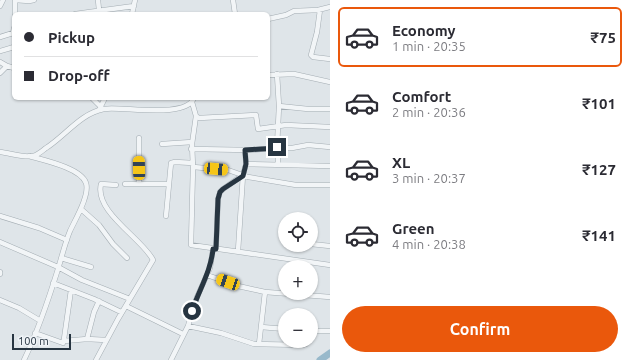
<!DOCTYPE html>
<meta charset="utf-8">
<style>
:root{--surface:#fff;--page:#f7f7f7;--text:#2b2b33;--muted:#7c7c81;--line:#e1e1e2;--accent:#ea580c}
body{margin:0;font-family:Ubuntu,sans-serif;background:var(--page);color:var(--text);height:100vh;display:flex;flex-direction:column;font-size:15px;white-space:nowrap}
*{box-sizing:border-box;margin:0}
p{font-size:13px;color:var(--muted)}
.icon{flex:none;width:22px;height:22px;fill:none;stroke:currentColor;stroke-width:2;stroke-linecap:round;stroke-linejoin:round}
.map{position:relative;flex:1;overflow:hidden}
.details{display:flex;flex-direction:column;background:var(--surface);width:300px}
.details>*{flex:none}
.top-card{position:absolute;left:12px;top:12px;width:258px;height:88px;border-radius:6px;box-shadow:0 1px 3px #0004;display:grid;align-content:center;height:88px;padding:0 12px;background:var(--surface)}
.fabs{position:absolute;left:278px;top:212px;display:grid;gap:8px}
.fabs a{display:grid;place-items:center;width:40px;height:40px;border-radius:50%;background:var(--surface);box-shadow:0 1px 3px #0004;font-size:20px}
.scale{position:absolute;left:12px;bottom:10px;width:59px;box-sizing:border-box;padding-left:4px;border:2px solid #273541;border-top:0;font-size:11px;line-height:14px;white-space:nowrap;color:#273541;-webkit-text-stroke:3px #eff3f7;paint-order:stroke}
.end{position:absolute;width:18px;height:18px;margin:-9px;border:5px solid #273541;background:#fff;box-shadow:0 0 0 2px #fff}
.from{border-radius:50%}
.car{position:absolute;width:12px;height:24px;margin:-12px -6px;border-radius:5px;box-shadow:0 0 3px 1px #0007;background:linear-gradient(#f5c518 24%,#345 0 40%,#f5c518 0 76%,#345 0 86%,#f5c518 0)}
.top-card b{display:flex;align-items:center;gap:14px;height:38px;font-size:15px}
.top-card b+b{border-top:1px solid var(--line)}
.top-card i{width:10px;height:10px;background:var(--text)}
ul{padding:7px 0 0;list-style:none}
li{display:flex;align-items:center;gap:12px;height:60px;margin:0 8px 6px;padding:0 4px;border:2px solid transparent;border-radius:6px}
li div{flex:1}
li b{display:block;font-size:15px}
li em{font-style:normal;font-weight:600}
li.on{border-color:var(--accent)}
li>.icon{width:36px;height:36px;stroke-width:1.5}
.button{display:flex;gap:8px;margin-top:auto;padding:8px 12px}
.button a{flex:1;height:46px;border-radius:24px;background:var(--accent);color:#fff;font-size:16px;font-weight:600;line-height:46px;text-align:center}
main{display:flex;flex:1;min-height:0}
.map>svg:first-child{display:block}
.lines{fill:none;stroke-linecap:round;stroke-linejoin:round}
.river{stroke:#98b9cb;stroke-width:7}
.minor-casing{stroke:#a4adb3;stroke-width:5.5}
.minor{stroke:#f2f5f7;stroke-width:4.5}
.route{stroke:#273541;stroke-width:5}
</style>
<main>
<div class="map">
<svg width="330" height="360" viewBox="0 0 330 360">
<rect width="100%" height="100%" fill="#dfe5e9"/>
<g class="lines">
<path class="river" d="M320 360 330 353"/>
<defs>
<path id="minor" d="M15 0 29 1 34 0
M98 0 99 10
M233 0 235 14
M0 6 3 0
M320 10 317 32 311 55 313 57 330 59
M15 14V0
M75 14 134 6
M132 14 135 0
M268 19 286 15 294 11 318 10 330 7
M0 37 13 33 14 28
M0 51 14 47
M0 62 7 66 0 73
M7 66 14 68
M277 74 279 106 308 109H330
M268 75 294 74 330 82
M92 98 101 107
M192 102 196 116 199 118 256 115 258 129 286 125 330 127
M279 106 277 147 278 148H292L308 145 330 147
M99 110 105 98
M196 116 192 144 193 167 191 245 330 265
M139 138V184
M162 144 192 142
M191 149 249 150 278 148V165
M245 150 246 164
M0 152C10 153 23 158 33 156 38 155 42 151 46 148 65 136 81 113 104 109 122 106 186 119 194 98
M193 167 228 170 248 177 296 185H330
M125 184H168
M81 209 99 225 113 244 127 258
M0 216 39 228 67 240
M166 216 171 163 175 162 193 163
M0 242 58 267 82 280 130 299
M311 244 330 246
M216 249 218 199 220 192 223 189 243 175
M238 251 243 175 246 164 330 166
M61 258 91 267
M0 272V274
M207 275 238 286 265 292 330 297
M53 283 94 299 121 312
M0 300 19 308 39 320
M126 306 183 334
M188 326 197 297 210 268 213 249
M261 327 285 329
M311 331H330
M35 333 63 343 64 339 71 290
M87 339 94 312 99 301
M64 341 87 339 106 340
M259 344 265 292
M24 360C37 333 49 298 58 269 62 256 65 243 70 231 75 220 90 195 86 183 81 168 43 160 29 156
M96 360 118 319 153 260C143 239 94 212 101 184L116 185
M171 360 188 326 221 333 254 344 302 345 306 344 308 341"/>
</defs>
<use href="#minor" class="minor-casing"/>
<use href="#minor" class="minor"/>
</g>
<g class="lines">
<path class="route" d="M192 311C199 290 211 271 213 249H216L218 199 220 192 223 189 243 176 246 164 245 150 278 148 277 147"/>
</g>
</svg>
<div class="fabs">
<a><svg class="icon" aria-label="locate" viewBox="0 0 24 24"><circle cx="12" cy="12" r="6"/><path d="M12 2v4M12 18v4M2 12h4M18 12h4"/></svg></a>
<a>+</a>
<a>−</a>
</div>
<div class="scale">100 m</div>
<i class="end from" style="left:192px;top:311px"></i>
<i class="end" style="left:277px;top:147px"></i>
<i class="car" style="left:139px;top:168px;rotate:359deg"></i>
<i class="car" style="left:216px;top:169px;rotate:95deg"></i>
<i class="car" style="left:228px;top:282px;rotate:289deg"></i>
<div class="top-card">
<b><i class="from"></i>Pickup</b>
<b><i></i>Drop-off</b>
</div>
</div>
<section class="details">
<ul>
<li class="on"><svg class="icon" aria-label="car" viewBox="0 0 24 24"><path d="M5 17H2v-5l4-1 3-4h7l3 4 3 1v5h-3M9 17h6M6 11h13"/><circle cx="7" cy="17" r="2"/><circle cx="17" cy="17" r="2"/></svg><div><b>Economy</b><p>1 min · 20:35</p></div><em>₹75</em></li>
<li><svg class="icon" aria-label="car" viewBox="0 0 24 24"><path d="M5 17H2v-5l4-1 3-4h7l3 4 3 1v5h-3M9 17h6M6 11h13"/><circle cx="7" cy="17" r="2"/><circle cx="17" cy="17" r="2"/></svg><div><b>Comfort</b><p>2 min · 20:36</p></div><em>₹101</em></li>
<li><svg class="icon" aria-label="car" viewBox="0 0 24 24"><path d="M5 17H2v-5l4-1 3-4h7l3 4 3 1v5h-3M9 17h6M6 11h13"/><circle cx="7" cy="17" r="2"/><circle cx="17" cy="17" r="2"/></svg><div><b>XL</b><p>3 min · 20:37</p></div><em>₹127</em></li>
<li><svg class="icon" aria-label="car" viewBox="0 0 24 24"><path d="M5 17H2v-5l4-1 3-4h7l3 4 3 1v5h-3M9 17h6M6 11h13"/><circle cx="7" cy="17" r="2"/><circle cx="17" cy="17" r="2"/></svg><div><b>Green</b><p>4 min · 20:38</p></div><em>₹141</em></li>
</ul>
<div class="button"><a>Confirm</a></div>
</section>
</main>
